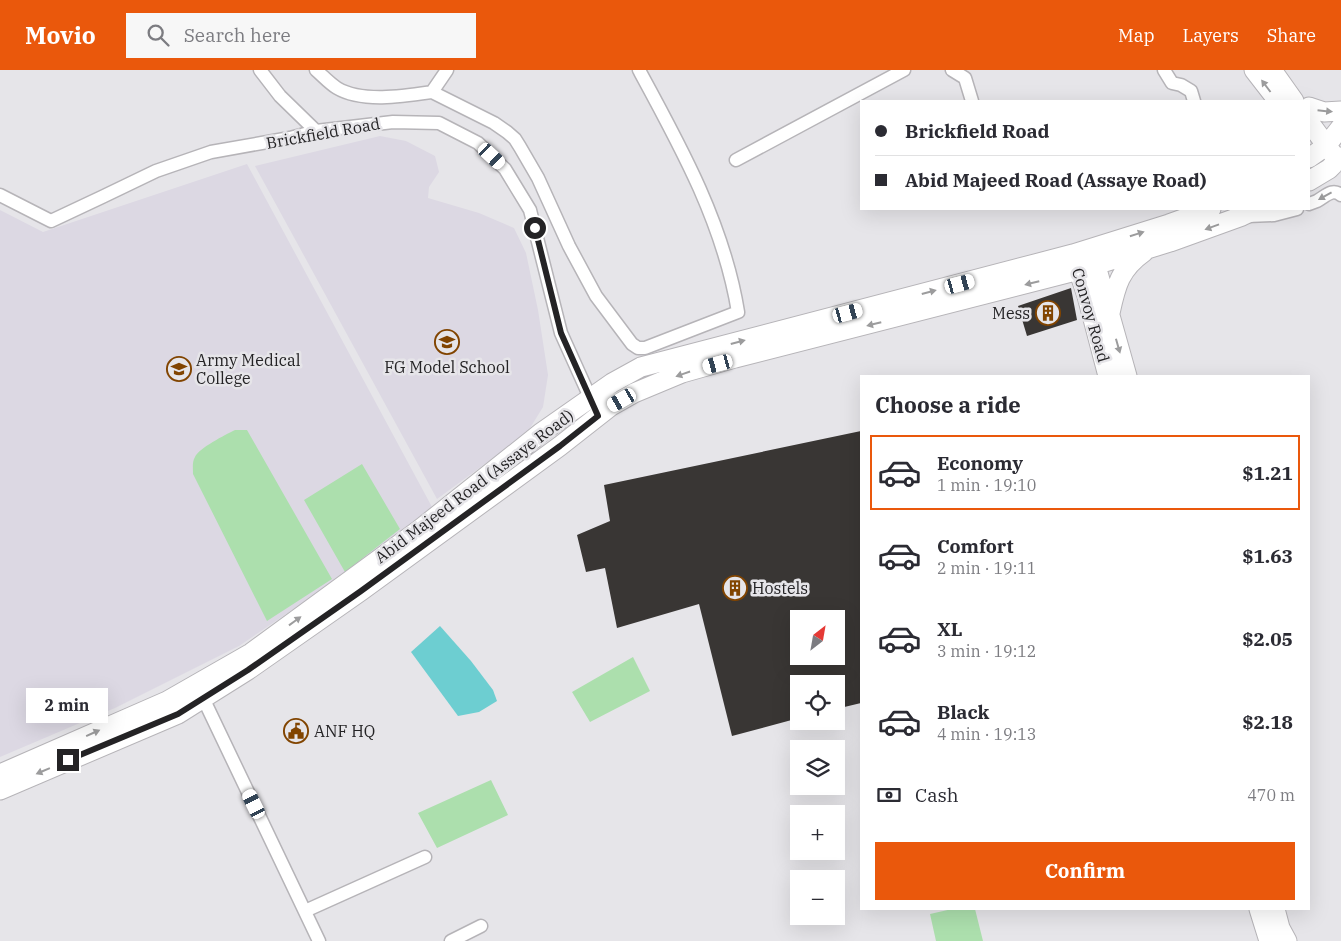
<!DOCTYPE html>
<meta charset="utf-8">
<style>
:root{--surface:#fff;--page:#f7f7f7;--text:#2b2b33;--muted:#7c7c81;--line:#e1e1e2;--accent:#ea580c}
body{margin:0;font-family:"IBM Plex Serif",serif;background:var(--page);color:var(--text);height:100vh;display:flex;flex-direction:column;font-size:19px;white-space:nowrap}
*{box-sizing:border-box;margin:0}
p{font-size:16px;color:var(--muted)}
.icon{flex:none;width:28px;height:28px;fill:none;stroke:currentColor;stroke-width:2;stroke-linecap:round;stroke-linejoin:round}
.map{position:relative;flex:1;overflow:hidden}
.panel{position:absolute;left:860px;top:305px;width:450px;height:535px;display:flex;flex-direction:column;background:var(--surface);border-radius:0px;box-shadow:0 5px 20px #0002}
.panel>*{flex:none}
.hud{position:absolute;left:860px;top:30px;width:450px;height:110px;border-radius:0px;box-shadow:0 5px 20px #0002;display:grid;align-content:center;height:110px;padding:0 15px;background:var(--surface)}
.needle{width:32px;rotate:31deg}
.controls{position:absolute;left:790px;top:540px;display:grid;gap:10px}
.controls a{display:grid;place-items:center;width:55px;height:55px;border-radius:0px;background:var(--surface);box-shadow:0 5px 20px #0002;font-size:25px}
.end{position:absolute;width:22px;height:22px;margin:-11px;border:6px solid #242325;background:#fff;box-shadow:0 0 0 2px #fff}
.from{border-radius:50%}
.bubble{position:absolute;height:35px;border-radius:0px;background:var(--surface);box-shadow:0 5px 20px #0002;font-size:16px;font-weight:700;line-height:35px;text-align:center}
.car{position:absolute;width:15px;height:30px;margin:-15px -8px;border-radius:6px;box-shadow:0 0 4px 1px #0007;background:linear-gradient(#fff 24%,#345 0 40%,#fff 0 76%,#345 0 86%,#fff 0)}
.hud b{display:flex;align-items:center;gap:18px;height:48px;font-size:19px}
.hud b+b{border-top:1px solid var(--line)}
.hud i{width:12px;height:12px;background:var(--text)}
ul{padding:0;list-style:none}
li{display:flex;align-items:center;gap:15px;height:75px;margin:0 10px 8px;padding:0 5px;border:2px solid transparent;border-radius:0px}
li div{flex:1}
li b{display:block;font-size:19px}
li em{font-style:normal;font-weight:700}
li.current{border-color:var(--accent)}
li>.icon{width:45px;height:45px;stroke-width:1.5}
h2{padding:0 15px;font-size:22px;line-height:60px}
.pay{display:flex;align-items:center;gap:12px;height:55px;padding:0 15px;font-size:19px}
.pay p{margin-inline-start:auto}
.cta{display:flex;gap:10px;margin-top:auto;padding:10px 15px}
.cta a{flex:1;height:58px;border-radius:0px;background:var(--accent);color:#fff;font-size:20px;font-weight:700;line-height:58px;text-align:center}
header{display:flex;align-items:center;gap:30px;box-sizing:border-box;height:70px;padding:0 25px;background:var(--accent);color:#fff}
header strong{font-size:24px}
nav{display:flex;gap:28px;margin-inline-start:auto;font-size:18px}
.search{width:350px;height:45px;background:var(--page);display:flex;align-items:center;gap:12px;box-sizing:border-box;padding:0 18px;border-radius:0px;color:var(--muted);font-size:19px}
.map>svg:first-child{display:block}
.built{fill:#dcd8e3}
.green{fill:#acdfad}
.water{fill:#6dced1}
.building{fill:#393634;fill-rule:evenodd}
.lines{fill:none;stroke-linecap:round;stroke-linejoin:round}
.street-casing{stroke:#b6b4b8;stroke-width:15}
.secondary-casing{stroke:#b6b4b8;stroke-width:21}
.street{stroke:#fff;stroke-width:12}
.secondary{stroke:#fff;stroke-width:19}
.oneway{fill:#9c9c9d}
.route{stroke:#242325;stroke-width:6}
.labels{text-anchor:middle;dominant-baseline:central;stroke-width:5;stroke-linejoin:round;paint-order:stroke}
.street-label{font-size:16px;fill:#242325;stroke:#e6e5e9}
.poi-label{font-size:16px;fill:#242325;stroke:#e6e5e9;text-anchor:start}
</style>
<header>
<strong>Movio</strong>
<div class="search"><svg class="icon" aria-label="search" viewBox="0 0 24 24"><circle cx="10" cy="10" r="6"/><path d="M15 15l6 6"/></svg>Search here</div>
<nav><a>Map</a><a>Layers</a><a>Share</a></nav>
</header>
<div class="map">
<svg width="1341" height="871" viewBox="0 0 1341 871">
<rect width="100%" height="100%" fill="#e6e5e9"/>
<path class="built" d="M380 66 406 71 435 86 439 102 429 117 428 128 479 143 514 158 526 183 538 240 548 305 543 337 527 363 437 429 255 96Z
M247 94 432 437 332 513 239 576 115 638 0 687V140L43 162Z"/>
<path class="green" d="M235 360H247L332 509 267 551 193 404C193 398 192 392 195 387 199 378 225 365 235 360Z
M362 394 400 459 345 502 304 430Z
M633 587 650 621 590 652 572 622Z
M491 710 508 745 437 778 418 743Z
M952 839H975L983 871H936L930 844Z"/>
<path class="water" d="M440 556 471 591 493 620 497 631 479 642 458 646 411 582Z"/>
<path class="building" d="M1071 218 1077 250 1027 266 1018 236Z
M861 361V633L836 639V614H799V648L732 666 699 534 617 558 605 498 586 502 577 465 610 451 604 415ZM799 549H836V586H799Z"/>
<g class="lines">
<defs>
<path id="street" d="M260 0 280 26 316 61
M316 0C323 6 329 13 337 18 362 33 405 26 432 22
M447 0 432 22 494 53 507 62 515 69 520 77 538 108 569 176 596 226 632 274 638 278H645L738 242C724 155 681 77 639 0
M952 0 965 8 972 31
M1164 0 1172 13 1181 15 1191 21 1194 31
M736 90 904 0
M0 125 51 151 102 127 156 101 211 82 290 68 316 61 393 52 439 53 478 73 505 99 530 140 561 263 593 334
M1309 134C1309 134 1317 131 1317 131 1326 126 1332 118 1341 125
M1247 146 1274 145 1297 139
M203 628 319 871
M305 841 425 787
M451 871 481 856"/>
<path id="secondary" d="M1254 0 1278 31
M1272 0 1294 31
M1309 37 1324 42 1341 41
M1309 52 1338 91
M1309 88 1326 76 1341 57
M1309 111 1329 99 1341 87
M1093 185 1127 306
M1075 190 1087 226 1108 306
M1110 243C1116 215 1120 199 1144 182
M0 704 167 631 251 583 419 460 542 362 612 313 641 297 1073 184 1169 154 1211 139
M0 720 178 644 248 600 361 521 560 376 611 336 634 323 682 303 735 288 1079 200 1170 172 1242 146 1257 139
M1259 839 1269 871
M1275 839 1280 858 1287 871"/>
</defs>
<use href="#street" class="street-casing"/>
<use href="#secondary" class="secondary-casing"/>
<use href="#street" class="street"/>
<use href="#secondary" class="secondary"/>
</g>
<defs><path id="oneway-solid" d="M-6-.8H1V-3.2L6.5 0L1 3.2V.8H-6Z" transform="scale(1.25)"/></defs>
<g class="oneway">
<use href="#oneway-solid" transform="translate(1266 16) rotate(-127)"/>
<use href="#oneway-solid" transform="translate(1325 41) rotate(6)"/>
<use href="#oneway-solid" transform="translate(1325 126) rotate(151)"/>
<use href="#oneway-solid" transform="translate(1212 157) rotate(160)"/>
<use href="#oneway-solid" transform="translate(1137 164) rotate(-18)"/>
<use href="#oneway-solid" transform="translate(1032 213) rotate(166)"/>
<use href="#oneway-solid" transform="translate(929 222) rotate(-15)"/>
<use href="#oneway-solid" transform="translate(874 254) rotate(166)"/>
<use href="#oneway-solid" transform="translate(738 272) rotate(-15)"/>
<use href="#oneway-solid" transform="translate(1118 276) rotate(74)"/>
<use href="#oneway-solid" transform="translate(683 304) rotate(161)"/>
<use href="#oneway-solid" transform="translate(295 551) rotate(-36)"/>
<use href="#oneway-solid" transform="translate(93 663) rotate(-24)"/>
<use href="#oneway-solid" transform="translate(43 701) rotate(157)"/>
</g>
<g class="lines">
<path class="route" d="M68 690 178 644 248 600 361 521 560 376 598 346 561 263 535 158"/>
</g>
<defs>
<symbol id="building-ring" viewBox="-11 -11 22 22"><circle r="9.5" fill="#e6e5e9" stroke="#814400" stroke-width="1.5"/><path d="M-4-6H4V6H1V3H-1V6H-4ZM-2.5-4.3h1.7v1.8h-1.7ZM.8-4.3h1.7v1.8H.8ZM-2.5-1h1.7V.8h-1.7ZM.8-1h1.7V.8H.8Z" fill="#814400"/></symbol>
<symbol id="school-ring" viewBox="-11 -11 22 22"><circle r="9.5" fill="#e6e5e9" stroke="#814400" stroke-width="1.5"/><path d="M0-5L7-2L0 1L-7-2ZM-4 1L0 2.5L4 1V4Q0 6-4 4Z" fill="#814400"/></symbol>
<symbol id="university-ring" viewBox="-11 -11 22 22"><circle r="9.5" fill="#e6e5e9" stroke="#814400" stroke-width="1.5"/><path d="M0-5L7-2L0 1L-7-2ZM-4 1L0 2.5L4 1V4Q0 6-4 4Z" fill="#814400"/></symbol>
<symbol id="civic-ring" viewBox="-11 -11 22 22"><circle r="9.5" fill="#e6e5e9" stroke="#814400" stroke-width="1.5"/><path d="M-.6-6.5H3V-4.5H.6V-3L4-1V1h2V6H-6V1h2V-1L-.6-3ZM-1.2 2.5V6h2.4V2.5Z" fill="#814400"/></symbol>
</defs>
<g fill-rule="evenodd">
<use href="#building-ring" x="1034" y="229" width="28" height="28"/>
<use href="#school-ring" x="433" y="258" width="28" height="28"/>
<use href="#university-ring" x="165" y="285" width="28" height="28"/>
<use href="#building-ring" x="721" y="504" width="28" height="28"/>
<use href="#civic-ring" x="282" y="647" width="28" height="28"/>
</g>
<g class="labels">
<g class="street-label">
<text transform="translate(323 63) rotate(-10)">Brickfield Road</text>
<text transform="translate(1091 245) rotate(74)">Convoy Road</text>
<text transform="translate(474 416) rotate(-37)">Abid Majeed Road (Assaye Road)</text>
</g>
<g class="poi-label">
<text x="1030" y="243" text-anchor="end">Mess</text>
<text x="196" y="290">Army Medical<tspan x="196" dy="18">College</tspan></text>
<text x="447" y="297" text-anchor="middle">FG Model School</text>
<text x="752" y="518">Hostels</text>
<text x="314" y="661">ANF HQ</text>
</g>
</g>
</svg>
<div class="controls">
<a><svg class="needle" viewBox="-14 -14 28 28"><path d="M0-13l5 13h-10z" fill="#e53935"/><path d="M0 13l5-13h-10z" fill="#7c7c81"/></svg></a>
<a><svg class="icon" aria-label="locate" viewBox="0 0 24 24"><circle cx="12" cy="12" r="6"/><path d="M12 2v4M12 18v4M2 12h4M18 12h4"/></svg></a>
<a><svg class="icon" aria-label="layers" viewBox="0 0 24 24"><path d="M12 4l9 5-9 5-9-5zM3 14l9 5 9-5"/></svg></a>
<a>+</a>
<a>−</a>
</div>
<i class="end from" style="left:535px;top:158px"></i>
<i class="end" style="left:68px;top:690px"></i>
<div class="bubble" style="left:26px;top:618px;width:82px">2 min</div>
<i class="car" style="left:492px;top:86px;rotate:133deg"></i>
<i class="car" style="left:960px;top:214px;rotate:75deg"></i>
<i class="car" style="left:848px;top:243px;rotate:75deg"></i>
<i class="car" style="left:718px;top:294px;rotate:255deg"></i>
<i class="car" style="left:622px;top:330px;rotate:240deg"></i>
<i class="car" style="left:254px;top:734px;rotate:334deg"></i>
<div class="hud">
<b><i class="from"></i>Brickfield Road</b>
<b><i></i>Abid Majeed Road (Assaye Road)</b>
</div>
<section class="panel">
<h2>Choose a ride</h2>
<ul>
<li class="current"><svg class="icon" aria-label="car" viewBox="0 0 24 24"><path d="M5 17H2v-5l4-1 3-4h7l3 4 3 1v5h-3M9 17h6M6 11h13"/><circle cx="7" cy="17" r="2"/><circle cx="17" cy="17" r="2"/></svg><div><b>Economy</b><p>1 min · 19:10</p></div><em>$1.21</em></li>
<li><svg class="icon" aria-label="car" viewBox="0 0 24 24"><path d="M5 17H2v-5l4-1 3-4h7l3 4 3 1v5h-3M9 17h6M6 11h13"/><circle cx="7" cy="17" r="2"/><circle cx="17" cy="17" r="2"/></svg><div><b>Comfort</b><p>2 min · 19:11</p></div><em>$1.63</em></li>
<li><svg class="icon" aria-label="car" viewBox="0 0 24 24"><path d="M5 17H2v-5l4-1 3-4h7l3 4 3 1v5h-3M9 17h6M6 11h13"/><circle cx="7" cy="17" r="2"/><circle cx="17" cy="17" r="2"/></svg><div><b>XL</b><p>3 min · 19:12</p></div><em>$2.05</em></li>
<li><svg class="icon" aria-label="car" viewBox="0 0 24 24"><path d="M5 17H2v-5l4-1 3-4h7l3 4 3 1v5h-3M9 17h6M6 11h13"/><circle cx="7" cy="17" r="2"/><circle cx="17" cy="17" r="2"/></svg><div><b>Black</b><p>4 min · 19:13</p></div><em>$2.18</em></li>
</ul>
<div class="pay"><svg class="icon" aria-label="cash" viewBox="0 0 24 24"><path d="M3 7h18v10H3z"/><circle cx="12" cy="12" r="2"/></svg>Cash<p>470 m</p></div>
<div class="cta"><a>Confirm</a></div>
</section>
</div>
